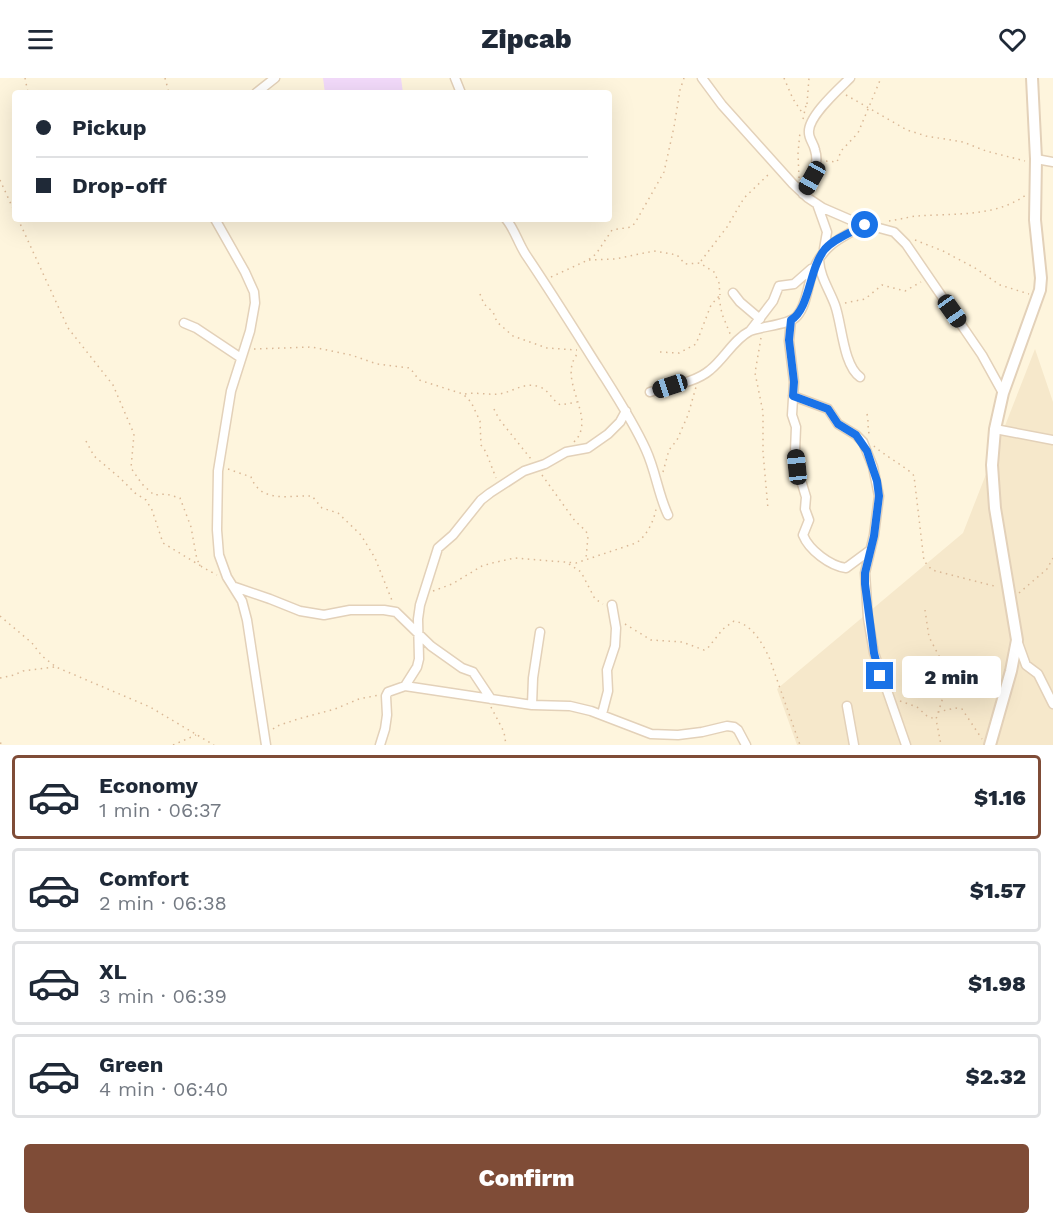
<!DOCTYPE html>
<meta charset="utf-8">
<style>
:root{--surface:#fff;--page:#f6f6f7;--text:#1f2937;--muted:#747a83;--line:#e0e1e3;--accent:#7f4c37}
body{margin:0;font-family:"Work Sans",sans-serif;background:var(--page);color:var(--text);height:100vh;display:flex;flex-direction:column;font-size:22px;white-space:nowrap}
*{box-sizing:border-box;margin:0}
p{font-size:20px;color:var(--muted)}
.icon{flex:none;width:33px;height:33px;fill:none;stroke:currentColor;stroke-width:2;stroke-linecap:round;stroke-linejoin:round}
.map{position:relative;height:667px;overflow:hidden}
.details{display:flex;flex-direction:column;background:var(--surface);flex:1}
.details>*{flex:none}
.guide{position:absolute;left:12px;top:12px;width:600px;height:132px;border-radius:6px;box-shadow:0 6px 24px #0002;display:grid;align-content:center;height:132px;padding:0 24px;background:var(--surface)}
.end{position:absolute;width:27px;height:27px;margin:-14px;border:8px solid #1a73e8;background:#fff;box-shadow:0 0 0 3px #fff}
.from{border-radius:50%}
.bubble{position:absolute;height:42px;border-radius:6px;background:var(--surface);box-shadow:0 6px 24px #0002;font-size:20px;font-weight:800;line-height:42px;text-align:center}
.car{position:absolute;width:18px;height:36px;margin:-18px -9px;border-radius:8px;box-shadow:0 0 4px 2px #0007;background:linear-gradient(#222 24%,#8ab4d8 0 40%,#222 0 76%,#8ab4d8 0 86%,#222 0)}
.guide b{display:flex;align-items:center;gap:21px;height:57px;font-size:22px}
.guide b+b{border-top:2px solid var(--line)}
.guide i{width:15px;height:15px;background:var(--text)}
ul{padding:10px 0 0;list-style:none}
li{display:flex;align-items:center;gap:18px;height:84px;margin:0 12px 9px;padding:0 12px;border:3px solid var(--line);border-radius:6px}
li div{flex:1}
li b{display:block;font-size:22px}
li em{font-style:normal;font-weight:800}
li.current{border-color:var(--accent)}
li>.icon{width:54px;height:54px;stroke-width:1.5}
.cta{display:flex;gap:12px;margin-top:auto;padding:12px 24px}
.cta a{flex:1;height:69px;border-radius:6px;background:var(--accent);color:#fff;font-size:24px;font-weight:800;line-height:69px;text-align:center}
header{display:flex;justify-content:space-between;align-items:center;height:78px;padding:0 24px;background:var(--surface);font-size:27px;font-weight:800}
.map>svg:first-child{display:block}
.residential{fill:#f6e8cb}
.education{fill:#f2dafa}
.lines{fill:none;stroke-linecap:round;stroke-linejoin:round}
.minor-casing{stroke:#e3d1b9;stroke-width:11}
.tertiary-casing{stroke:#e3d1b9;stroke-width:14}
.path{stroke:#dab896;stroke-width:1.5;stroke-dasharray:1.5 4.5;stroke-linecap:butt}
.minor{stroke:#fff;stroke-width:8}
.tertiary{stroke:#fff;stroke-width:10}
.route{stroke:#1a73e8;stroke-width:8}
</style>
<header><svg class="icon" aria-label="menu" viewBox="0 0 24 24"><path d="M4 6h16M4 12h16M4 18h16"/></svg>Zipcab<svg class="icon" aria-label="heart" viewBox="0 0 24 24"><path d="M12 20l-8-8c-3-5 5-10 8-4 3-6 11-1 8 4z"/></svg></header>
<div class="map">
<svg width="1053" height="667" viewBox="0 0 1053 667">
<rect width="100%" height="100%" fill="#fef5dd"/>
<path class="residential" d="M1035 271 1053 324V667H797L777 611 963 455Z"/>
<path class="education" d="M323 0H401L403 15H325Z"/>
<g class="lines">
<defs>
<path id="minor" d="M455 0 461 15
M702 0 722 27 793 106 808 120 823 130 853 143 894 154 906 166 982 277 1003 315
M256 15 275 0
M1036 81 1053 84
M803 116C811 102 820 88 815 72 814 66 809 61 809 55 807 39 839 11 850 0
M817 126 827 154 824 171
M215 141 245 194 254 214 255 225 250 253 231 313 218 393 217 452 219 477 227 499 242 523 247 542 266 667
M506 141C515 152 518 165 526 177 551 214 574 251 598 289 615 316 633 343 646 372 656 394 658 416 668 437
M819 182C820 199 829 211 835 227 842 246 843 287 860 299
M733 215 740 224 760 241
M791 242 789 263 794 304 792 337 796 349 795 374 797 389 806 419 805 431 809 442 803 457C809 472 830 488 846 490L869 473
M184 245 196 250 241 280
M750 253 773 223 779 208 794 206 811 191
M650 314C669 308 695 305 710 292 724 281 734 261 750 253 762 248 790 247 797 238 805 229 807 214 810 203 818 170 837 161 865 147
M793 318 828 331 838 346 856 357 863 364 873 389 879 418 874 457 865 495 868 540 874 575 906 667
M995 351 1053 362
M235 509 270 521 300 533 324 537 350 532H384L396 534 431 568 462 590 473 594 491 621
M1017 562 1026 587 1038 596 1053 626
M405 608 417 589 419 581 418 541 420 527 438 470 453 457 481 422 490 415 524 393 545 386 566 374 588 370 608 356 620 344 626 333
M532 627 533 600 540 554
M847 628 854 667
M602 636 608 613 607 592 615 568 616 550 612 527
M380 667 385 651 387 637 386 618 388 614 405 608 532 627 570 628 591 633 651 656 678 657 702 654 727 648 734 649 738 652 746 667"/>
<path id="tertiary" d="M990 667 1011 593 1017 562 995 430 992 387 995 351 1003 315 1040 212 1041 200 1035 142 1036 81 1032 0"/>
</defs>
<use href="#minor" class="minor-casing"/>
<use href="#tertiary" class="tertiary-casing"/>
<path class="path" d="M25 0 28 15
M165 0 169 15
M784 0 793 21 803 36
M846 17 907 52 926 58 963 64 986 73 1025 83
M807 26 809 0
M803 41 806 27
M826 83 837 84 841 73 858 55 881 0
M799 100 798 75 800 54
M0 102 15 135
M18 141 68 250 113 307 134 356 131 390 142 406 154 417 166 416 180 420 191 449 197 482 202 489 217 497
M889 143C898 142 907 139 917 138 952 135 996 140 1027 116
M915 162 943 173 975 190 1000 207 1029 216
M589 182 615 181 654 173 677 177 685 186 700 185 714 194 719 205 720 217
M701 183 727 149 744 120 770 95
M551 199 588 182 596 176 612 152 631 149 635 145 664 94 674 49 680 12 684 0
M480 216 484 226 493 234 497 244 513 258 547 270 577 272
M719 220 722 236 731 258
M845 225 865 221 882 207 905 213 921 204
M761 260 755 295 763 334V374L768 431
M254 271 312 269 351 277 377 286 410 290 419 302 463 316 471 324 480 343 481 367 486 374 496 400
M660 274 679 275 696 266 711 227 721 216
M465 316C477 314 487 317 499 316 513 314 525 303 540 309 550 313 552 323 561 327L577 324
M494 331 499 341 531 381
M867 336C869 344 867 352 870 358
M86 363 94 378 120 400 135 415 146 422 152 432 163 465 201 488
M574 364C599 339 554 301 579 274
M874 368C882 376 911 392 914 398L924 483 932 492 998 509
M228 391 251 399C261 426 290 417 312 418L322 430 338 435 361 457 375 480 393 525
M663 394 669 372 677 362 688 337 696 309
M542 397 575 443 586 453 588 458 586 481
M569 486 581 494 595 521 603 526
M433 513 452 506 482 488 492 485 515 480 576 485 636 465C646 459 654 443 656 431
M1019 515 1047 491 1053 480
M925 532 929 559 948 595 949 601 936 641 941 667
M0 538 32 565 42 578 56 589 150 629 214 667
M625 546 651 562 682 564 704 572 707 571 723 551 734 543C752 546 762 565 769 579L800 667
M0 600 14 597 23 593 55 589
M900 623 917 629 927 638 935 641
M491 629 504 654 506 667
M938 634 955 630 962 631 982 661
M273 651 277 648 298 641 335 631 359 621 379 617
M0 665 5 667
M173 667 196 657"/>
<use href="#minor" class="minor"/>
<use href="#tertiary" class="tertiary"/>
</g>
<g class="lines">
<path class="route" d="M865 147C852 154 835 160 825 171 809 190 810 231 791 242L789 262 794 304 793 318 828 331 838 346 856 357 867 373 877 403 879 418 874 458 865 495V506L874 575 880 598"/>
</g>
</svg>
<i class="end from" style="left:865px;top:147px"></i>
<i class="end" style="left:880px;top:598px"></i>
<div class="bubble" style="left:902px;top:578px;width:99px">2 min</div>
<i class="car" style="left:812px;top:100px;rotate:209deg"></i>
<i class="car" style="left:952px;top:233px;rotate:145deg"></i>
<i class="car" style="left:670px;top:308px;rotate:252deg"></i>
<i class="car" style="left:797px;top:389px;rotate:354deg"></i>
<div class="guide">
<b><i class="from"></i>Pickup</b>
<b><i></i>Drop-off</b>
</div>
</div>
<section class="details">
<ul>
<li class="current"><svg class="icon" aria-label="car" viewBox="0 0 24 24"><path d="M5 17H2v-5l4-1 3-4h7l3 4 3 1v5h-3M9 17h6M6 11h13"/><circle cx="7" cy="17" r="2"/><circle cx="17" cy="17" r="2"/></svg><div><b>Economy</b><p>1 min · 06:37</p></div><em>$1.16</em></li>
<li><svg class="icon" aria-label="car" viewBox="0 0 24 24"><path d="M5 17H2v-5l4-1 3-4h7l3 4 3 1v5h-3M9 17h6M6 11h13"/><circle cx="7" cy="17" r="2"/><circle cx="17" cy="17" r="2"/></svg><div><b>Comfort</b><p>2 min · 06:38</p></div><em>$1.57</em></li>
<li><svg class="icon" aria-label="car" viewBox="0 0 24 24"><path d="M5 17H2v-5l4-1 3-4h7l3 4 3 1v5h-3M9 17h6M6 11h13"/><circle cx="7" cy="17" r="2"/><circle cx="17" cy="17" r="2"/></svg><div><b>XL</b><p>3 min · 06:39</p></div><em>$1.98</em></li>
<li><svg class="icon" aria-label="car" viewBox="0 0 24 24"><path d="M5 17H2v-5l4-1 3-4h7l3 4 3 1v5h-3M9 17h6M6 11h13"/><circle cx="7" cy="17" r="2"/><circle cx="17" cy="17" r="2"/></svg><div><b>Green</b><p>4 min · 06:40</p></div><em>$2.32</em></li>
</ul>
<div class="cta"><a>Confirm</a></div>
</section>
